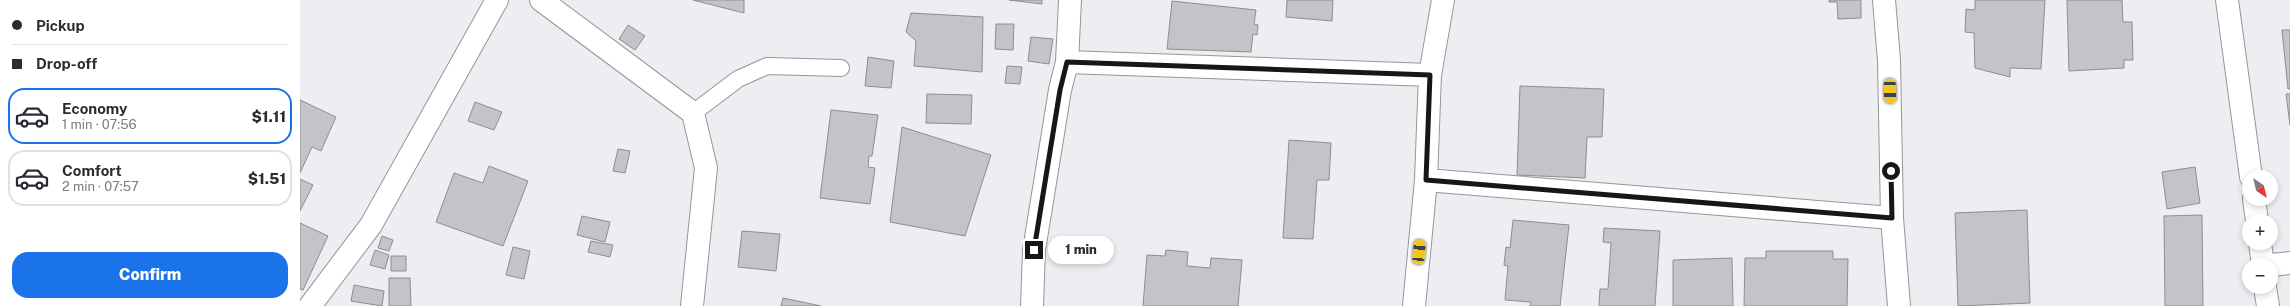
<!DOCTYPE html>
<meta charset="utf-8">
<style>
:root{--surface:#fff;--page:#f7f7f7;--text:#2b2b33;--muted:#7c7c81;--line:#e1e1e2;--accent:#1a73e8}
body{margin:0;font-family:"Public Sans",sans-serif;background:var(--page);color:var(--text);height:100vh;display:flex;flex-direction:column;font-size:15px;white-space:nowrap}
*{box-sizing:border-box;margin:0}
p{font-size:13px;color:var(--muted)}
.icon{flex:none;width:22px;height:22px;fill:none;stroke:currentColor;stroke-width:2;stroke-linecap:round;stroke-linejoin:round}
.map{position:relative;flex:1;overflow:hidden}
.panel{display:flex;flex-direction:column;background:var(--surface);width:300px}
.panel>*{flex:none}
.top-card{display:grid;align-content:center;height:88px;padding:0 12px;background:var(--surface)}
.needle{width:26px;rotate:145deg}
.controls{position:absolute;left:1942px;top:170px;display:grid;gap:8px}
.controls a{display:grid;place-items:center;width:36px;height:36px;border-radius:50%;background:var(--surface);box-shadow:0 2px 6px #0003;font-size:20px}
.end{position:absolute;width:18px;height:18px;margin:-9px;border:5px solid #161718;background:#fff;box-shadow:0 0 0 2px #fff}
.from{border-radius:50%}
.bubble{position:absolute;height:28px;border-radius:14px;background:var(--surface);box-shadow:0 2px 6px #0003;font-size:13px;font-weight:800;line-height:28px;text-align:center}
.car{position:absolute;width:12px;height:24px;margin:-12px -6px;border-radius:5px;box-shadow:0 0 3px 1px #0007;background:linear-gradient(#f5c518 24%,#345 0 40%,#f5c518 0 76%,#345 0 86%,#f5c518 0)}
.top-card b{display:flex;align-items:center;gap:14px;height:38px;font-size:15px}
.top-card b+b{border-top:1px solid var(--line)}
.top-card i{width:10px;height:10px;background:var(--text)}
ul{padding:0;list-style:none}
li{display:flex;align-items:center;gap:12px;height:56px;margin:0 8px 6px;padding:0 4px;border:2px solid var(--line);border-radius:16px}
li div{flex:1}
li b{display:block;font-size:15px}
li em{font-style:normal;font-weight:800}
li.active{border-color:var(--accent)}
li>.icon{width:36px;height:36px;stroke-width:1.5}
.button{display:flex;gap:8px;margin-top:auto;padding:8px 12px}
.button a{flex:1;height:46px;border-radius:16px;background:var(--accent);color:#fff;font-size:16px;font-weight:800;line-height:46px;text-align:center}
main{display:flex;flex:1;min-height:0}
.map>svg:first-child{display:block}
.building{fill:#c2c4c8;stroke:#8c8e91}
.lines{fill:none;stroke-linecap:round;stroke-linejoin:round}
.lane-casing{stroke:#949699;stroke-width:18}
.street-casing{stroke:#949699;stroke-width:24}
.lane{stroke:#fff;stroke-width:16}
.street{stroke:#fff;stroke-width:22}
.route{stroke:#161718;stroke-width:5}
</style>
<main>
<section class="panel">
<div class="top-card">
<b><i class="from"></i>Pickup</b>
<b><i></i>Drop-off</b>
</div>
<ul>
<li class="active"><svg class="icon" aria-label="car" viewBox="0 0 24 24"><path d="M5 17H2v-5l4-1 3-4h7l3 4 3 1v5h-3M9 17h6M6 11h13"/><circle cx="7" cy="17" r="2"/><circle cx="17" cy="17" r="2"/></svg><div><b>Economy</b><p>1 min · 07:56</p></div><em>$1.11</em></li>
<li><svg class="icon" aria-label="car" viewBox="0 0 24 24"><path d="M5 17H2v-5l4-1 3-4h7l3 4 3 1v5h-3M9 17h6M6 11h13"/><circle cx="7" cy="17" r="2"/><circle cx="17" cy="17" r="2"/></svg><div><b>Comfort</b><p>2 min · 07:57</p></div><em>$1.51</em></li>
</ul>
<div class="button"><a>Confirm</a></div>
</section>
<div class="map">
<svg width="1990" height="306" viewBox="0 0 1990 306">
<rect width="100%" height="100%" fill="#eceef2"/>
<path class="building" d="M393 0H444V13Z
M709 0H742V4Z
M987 0H1033L1032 21 986 17Z
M1529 0H1561V18L1538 19 1537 2H1529Z
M1675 0H1745L1741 69 1710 68V77L1675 68 1674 33 1665 32 1666 9 1675 10Z
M1767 0H1822L1823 22H1832L1833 60H1824V68L1769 71Z
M872 1 956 10 954 24 958 25 957 35 953 34 951 52 867 49Z
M611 13 683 17 682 72 614 66 616 41 606 32Z
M696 24H714L713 50 695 49Z
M328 25 345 36 335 50 319 39Z
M1982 30H1990V89H1988Z
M731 37 753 39 749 64 728 61Z
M568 57 594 61 591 88 565 86Z
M707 66 722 67 720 84 705 83Z
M1220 86 1304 89 1302 137H1287L1285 178 1217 175Z
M627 94 672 95 671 124 626 123Z
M1986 94H1990V125Z
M0 100 36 117 21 151 12 147 0 173Z
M175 102 202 112 194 130 168 121Z
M531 110 578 115 572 156H569L568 167 575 168 570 204 520 198Z
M602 127 691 155 665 236 590 222Z
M989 140 1031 143 1029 180H1017L1013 239 983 238Z
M318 149 330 151 325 173 313 171Z
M189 166 228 181 203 246 136 222 154 173 183 183Z
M1895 167 1900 203 1867 209 1862 172Z
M0 179 13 185 0 211Z
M1727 210 1730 303 1658 306 1655 213Z
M1902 215 1903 306H1865L1864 216Z
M282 216 310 222 305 242 277 235Z
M1213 220 1269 225 1260 306H1230L1231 302 1205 300 1208 266 1204 265 1206 247 1210 248Z
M0 223 28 236 3 290 0 289Z
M1304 228 1360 231 1355 306H1299L1300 289H1308L1311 243 1303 242Z
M442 231 480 234 476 271 438 267Z
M82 236 93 240 89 251 78 248Z
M291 241 313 245 310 257 288 252Z
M213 247 230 251 224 279 206 275Z
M75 250 89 255 85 269 70 265Z
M866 250 888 252 887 266 910 268 911 258 942 260 938 306H843L847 255 865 256Z
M1466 251H1533V259H1548L1547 306H1444L1445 258H1466Z
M91 256H106V271H91Z
M1432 258 1433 306H1373V260Z
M89 278H110L111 306H89Z
M54 285 84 291 82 306 51 301Z
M483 298 521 306H481Z"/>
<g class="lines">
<defs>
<path id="lane" d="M393 113 438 79 467 66 541 68"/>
<path id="street" d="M241 0 393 113 406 168 392 306
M1584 0 1589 60 1592 218 1599 306
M1927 0 1951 177
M767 62 1130 75
M1126 180 1592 218
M1954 199 1957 221
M1960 243 1963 265
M1971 265 1990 263
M1965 287 1968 306
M10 306 71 225 197 0
M732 306 734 250 760 90 767 62 770 0
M1114 306 1126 180 1130 75 1143 0"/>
</defs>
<use href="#lane" class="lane-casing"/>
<use href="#street" class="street-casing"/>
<use href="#lane" class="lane"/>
<use href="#street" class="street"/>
</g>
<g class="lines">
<path class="route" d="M734 250 760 90 767 62 1130 75 1126 180 1592 218 1591 171"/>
</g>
</svg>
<div class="controls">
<a><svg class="needle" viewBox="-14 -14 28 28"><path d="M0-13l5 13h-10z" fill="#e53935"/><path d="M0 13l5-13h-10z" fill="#7c7c81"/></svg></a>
<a>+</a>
<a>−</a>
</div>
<i class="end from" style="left:1591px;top:171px"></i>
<i class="end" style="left:734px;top:250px"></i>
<div class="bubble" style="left:748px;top:236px;width:66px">1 min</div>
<i class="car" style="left:1590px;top:91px;rotate:179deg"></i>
<i class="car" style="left:1119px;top:252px;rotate:5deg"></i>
</div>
</main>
